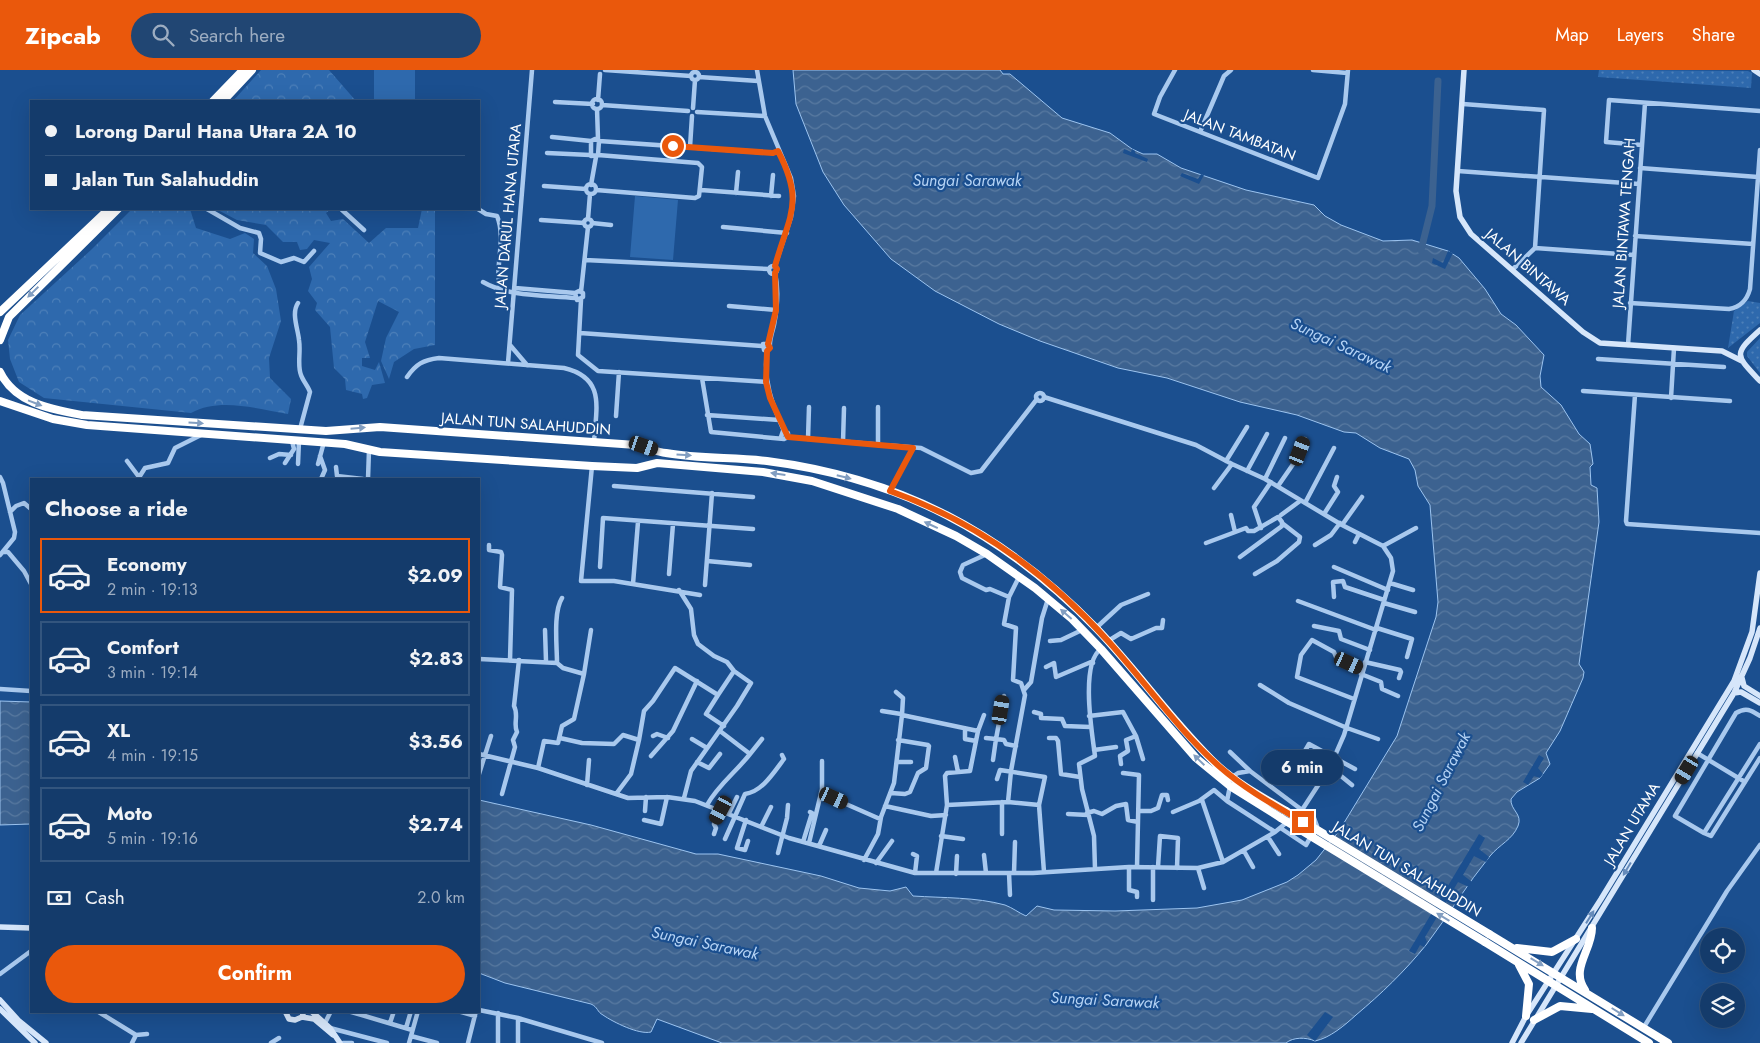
<!DOCTYPE html>
<meta charset="utf-8">
<style>
:root{--surface:#143b6b;--page:#214673;--text:#f1f3f6;--muted:#9dadc1;--line:#33557e;--accent:#ea580c}
body{margin:0;font-family:Jost,sans-serif;background:var(--page);color:var(--text);height:100vh;display:flex;flex-direction:column;font-size:19px;white-space:nowrap}
*{box-sizing:border-box;margin:0}
p{font-size:16px;color:var(--muted)}
.icon{flex:none;width:28px;height:28px;fill:none;stroke:currentColor;stroke-width:2;stroke-linecap:round;stroke-linejoin:round}
.map{position:relative;flex:1;overflow:hidden}
.details{position:absolute;left:30px;top:408px;width:450px;height:535px;display:flex;flex-direction:column;background:var(--surface);border-radius:0px;box-shadow:0 5px 20px #0002,0 0 0 1px var(--line)}
.details>*{flex:none}
.banner{position:absolute;left:30px;top:30px;width:450px;height:110px;border-radius:0px;box-shadow:0 5px 20px #0002,0 0 0 1px var(--line);display:grid;align-content:center;height:110px;padding:0 15px;background:var(--surface)}
.controls{position:absolute;left:1700px;top:858px;display:grid;gap:10px}
.controls a{display:grid;place-items:center;width:45px;height:45px;border-radius:50%;background:var(--surface);box-shadow:0 5px 20px #0002,0 0 0 1px var(--line);font-size:25px}
.end{position:absolute;width:22px;height:22px;margin:-11px;border:6px solid #ea580c;background:#fff;box-shadow:0 0 0 2px #fff}
.from{border-radius:50%}
.bubble{position:absolute;height:35px;border-radius:18px;background:var(--surface);box-shadow:0 5px 20px #0002,0 0 0 1px var(--line);font-size:16px;font-weight:700;line-height:35px;text-align:center}
.car{position:absolute;width:15px;height:30px;margin:-15px -8px;border-radius:6px;box-shadow:0 0 4px 1px #0007;background:linear-gradient(#222 24%,#8ab4d8 0 40%,#222 0 76%,#8ab4d8 0 86%,#222 0)}
.banner b{display:flex;align-items:center;gap:18px;height:48px;font-size:19px}
.banner b+b{border-top:1px solid var(--line)}
.banner i{width:12px;height:12px;background:var(--text)}
ul{padding:0;list-style:none}
li{display:flex;align-items:center;gap:15px;height:75px;margin:0 10px 8px;padding:0 5px;border:2px solid var(--line);border-radius:0px}
li div{flex:1}
li b{display:block;font-size:19px}
li em{font-style:normal;font-weight:700}
li.current{border-color:var(--accent)}
li>.icon{width:45px;height:45px;stroke-width:1.5}
h2{padding:0 15px;font-size:22px;line-height:60px}
.pay{display:flex;align-items:center;gap:12px;height:55px;padding:0 15px;font-size:19px}
.pay p{margin-inline-start:auto}
.cta{display:flex;gap:10px;margin-top:auto;padding:10px 15px}
.cta a{flex:1;height:58px;border-radius:30px;background:var(--accent);color:#fff;font-size:20px;font-weight:700;line-height:58px;text-align:center}
header{display:flex;align-items:center;gap:30px;box-sizing:border-box;height:70px;padding:0 25px;background:var(--accent);color:#fff}
header strong{font-size:24px}
nav{display:flex;gap:28px;margin-inline-start:auto;font-size:18px}
.search{width:350px;height:45px;background:var(--page);display:flex;align-items:center;gap:12px;box-sizing:border-box;padding:0 18px;border-radius:28px;color:var(--muted);font-size:19px}
.map>svg:first-child{display:block}
.green{fill:url(#green-dots)}
.forest{fill:url(#forest-crowns)}
.pitch{fill:#2e69ad}
.water{fill:url(#water-waves);stroke:#9cc4f0}
.pier{fill:#1b4f8f}
.lines{fill:none;stroke-linecap:round;stroke-linejoin:round}
.river{stroke:#3c6290;stroke-width:7}
.street{stroke:#a9c9ee;stroke-width:4.5}
.secondary{stroke:#d6e6fa;stroke-width:5.5}
.highway{stroke:#fff;stroke-width:8}
.highway-bridge{stroke:#fff;stroke-width:8}
.oneway{fill:#829ec1}
.oneway2{fill:#668bba}
.route{stroke:#ea580c;stroke-width:6}
.labels{text-anchor:middle;dominant-baseline:central;stroke-width:4.5;stroke-linejoin:round;paint-order:stroke}
.street-label{font-size:15px;fill:#fff;stroke:#1b4f8f}
.water-label{font-size:16px;font-style:italic;fill:#b5d3f5;stroke:#1b4f8f}
</style>
<header>
<strong>Zipcab</strong>
<div class="search"><svg class="icon" aria-label="search" viewBox="0 0 24 24"><circle cx="10" cy="10" r="6"/><path d="M15 15l6 6"/></svg>Search here</div>
<nav><a>Map</a><a>Layers</a><a>Share</a></nav>
</header>
<div class="map">
<svg width="1760" height="973" viewBox="0 0 1760 973">
<defs>
<pattern id="green-dots" width="8" height="8" patternUnits="userSpaceOnUse" patternTransform="scale(1.25)"><rect width="8" height="8" fill="#2e69ad"/><path d="M2 2h.1M6 6h.1" fill="none" stroke="#4d80b9" stroke-width="1.8" stroke-linecap="round"/></pattern>
<pattern id="forest-crowns" width="20" height="18" patternUnits="userSpaceOnUse" patternTransform="scale(1.25)"><rect width="20" height="18" fill="#2e69ad"/><path d="M2 6a3 3 0 1 1 6 0M12 15a3 3 0 1 1 6 0" fill="none" stroke="#4d80b9"/></pattern>
<pattern id="water-waves" width="16" height="10" patternUnits="userSpaceOnUse" patternTransform="scale(1.25)"><rect width="16" height="10" fill="#3c6290"/><path d="M0 5q4-4 8 0t8 0" fill="none" stroke="#597aa1"/></pattern>
</defs>
<rect width="100%" height="100%" fill="#1b4f8f"/>
<path class="green" d="M1599 0 1748 1 1752 3 1751 18 1598 7Z
M1748 231 1760 233V253L1728 278 1734 241Z
M1760 268V303L1747 286V282Z"/>
<path class="forest" d="M261 0H329L356 31H233Z
M132 139H190L196 158 230 169 245 163 254 169 253 183 267 196 276 219 281 251 269 288 270 308 291 329 288 344C257 339 220 327 191 343L44 328 19 312 10 289 8 270 20 245 92 179Z
M216 139H331L326 143 331 151 343 149 369 173 386 158H418L422 139H435V275L414 279 394 292 389 309 381 291 386 268 399 242 378 231 365 272 370 288H362V296L375 300 379 292 385 313 372 315 367 328 363 329 362 324 346 320 345 309 334 298 330 257 315 240 317 233 308 221 312 209 309 197 330 173 314 170 307 179 300 180 297 172H283L266 155 237 150Z"/>
<path class="pitch" d="M374 0H415V31H374Z
M635 126 678 130 673 190 630 187Z"/>
<path class="water" d="M793 0H1000L1003 4H1010L1062 48 1110 63 1132 79 1143 84H1157L1181 98 1246 120 1314 135 1325 146 1341 155 1383 171 1412 170 1448 181 1459 188 1485 219 1501 244 1516 255 1544 285 1540 306 1541 317 1561 335 1579 364 1590 374 1593 394 1590 397 1591 415 1597 418 1599 452 1579 594 1584 602 1583 608 1560 661 1546 683 1550 694 1540 708 1517 722 1511 729C1510 740 1523 744 1518 756 1512 770 1500 774 1490 786 1467 814 1448 846 1426 875 1405 901 1381 924 1356 945 1345 955 1330 968 1315 971 1306 967 1293 967 1286 973H722L657 949 651 962C639 965 613 952 603 945 597 942 598 937 591 934L505 913 479 903V730L591 755 696 784H718L821 806 859 818 890 821 906 817 913 826C943 828 976 827 1005 835 1013 838 1019 843 1026 846L1037 836 1054 840 1115 841 1197 838 1242 830 1287 812 1298 805 1316 790 1339 761 1397 666 1436 547 1438 532 1430 435 1418 416 1415 400 1409 389 1380 378 1356 363 1344 362 1297 345 1240 332 1167 308 1118 298 1040 271 999 254 935 221 891 189 844 135 823 102 796 34Z
M0 631 31 632V754L0 755Z"/>
<path class="pier" d="M1124 79 1131 82 1132 79 1135 81V83L1148 89 1147 92 1123 83Z
M1182 103 1198 109 1201 104 1204 105 1199 114 1180 106Z
M1448 181 1453 183 1445 199 1432 193 1433 188 1443 193Z
M1539 685 1544 688 1538 698 1543 704 1540 708 1534 706 1528 715 1523 712Z
M1479 764 1485 768 1479 779 1489 787 1486 792 1474 786 1463 805 1472 812 1469 817 1458 812 1425 867 1427 872 1424 877 1420 875 1415 884 1409 881Z
M1325 942 1333 947 1315 971 1307 965Z"/>
<g class="lines">
<path class="river" d="M1421 180 1432 136 1438 11"/>
<path class="street" d="M605 0 691 6
M757 0 765 46 791 108 794 126 791 147 775 196
M1175 0 1160 27 1154 44 1318 108 1345 34 1348 0
M1313 0 1347 3
M691 6a4 4 0 1 1 8 0a4 4 0 1 1-8 0Z
M699 7 758 11
M592 34a5 5 0 1 1 10 0a5 5 0 1 1-10 0Z
M598 30 600 4
M555 32 593 34
M1463 34 1544 40 1535 178
M602 35 688 41
M693 38 695 10
M597 39 598 69
M697 42 765 46
M1200 62 1224 6 1231 0
M552 67 591 71
M599 71 598 85 591 86V71L595 69 599 71 773 83 778 81
M1642 75 1606 72 1609 30 1760 41
M690 77 692 46
M547 83 590 85
M1640 98 1758 107
M1458 101 1639 114
M586 119a5 5 0 1 1 10 0a5 5 0 1 1-10 0Z
M591 115 596 87
M544 116 586 119
M596 120 695 128 699 126 702 97 698 93 598 85
M701 120 779 126
M736 123 738 102
M771 126 773 105
M207 139 240 158 259 163 261 169 260 183 281 192 294 188 304 192 314 181
M341 139 364 160
M478 139 486 144 497 146C507 169 493 203 501 218
M584 153a4 4 0 1 1 8 0a4 4 0 1 1-8 0Z
M588 149 590 124
M541 150 584 153
M592 153 611 155
M723 157 787 163
M1635 166 1753 174
M585 190 769 199
M769 200a4 4 0 1 1 8 0a4 4 0 1 1-8 0Z
M1512 200 1535 178 1634 185
M483 212C509 227 545 225 575 228
M515 218 575 223 579 221 583 223V227L577 230 575 223
M581 222 588 157
M581 230 578 285 598 301 766 312
M298 233C291 243 298 259 299 270 301 282 297 295 301 305 303 311 308 316 310 322L300 359
M1630 233 1729 239C1741 237 1747 230 1750 219L1760 80
M729 236 776 240
M580 263 762 276
M769 274H763L764 280 770 278C769 270 772 264 774 255 777 239 779 219 775 203
M510 275 527 295
M1628 275 1645 33
M767 281C763 311 772 334 784 361
M1598 289 1724 297
M508 293 532 0
M407 307C416 294 423 290 439 288L564 298C606 308 596 338 594 372
M702 308 711 362 784 369 788 367V363L783 361 781 367
M1583 321 1730 331
M1036 327a4 4 0 1 1 8 0a4 4 0 1 1-8 0Z
M1635 325 1626 451 1627 454 1760 463
M1044 327 1196 375 1232 394 1265 409 1342 455 1383 476 1391 488 1393 501 1344 665 1330 697 1302 740 1250 701 1230 682
M1671 328 1674 278
M707 345 779 350
M616 346 619 302
M788 367 921 378 971 403 981 401 1037 329
M808 369 809 337
M843 372 844 338
M878 375V337
M320 386 325 400 321 409
M270 388 279 384 291 385
M127 391 139 407
M1226 391 1247 357
M285 393 294 379 292 371
M298 394 299 371
M318 394 324 372
M592 396 581 511H614L700 525
M336 397 337 406 363 409
M1247 401 1267 364
M0 407 3 413 15 462 14 468 0 485
M138 409 145 398 168 393 175 378 201 365
M368 409 369 380
M1265 409 1285 368
M614 416 753 427
M1278 416 1296 390 1305 369
M1214 418 1232 394
M890 421 913 378
M1305 433 1334 378
M10 442 16 436 24 433 31 439
M1324 444 1338 422 1334 416 1337 407
M1231 445 1235 462
M1281 445 1300 431
M1342 455 1362 427
M1261 458 1254 437 1271 412
M1355 472 1359 464
M1206 473 1246 458 1248 461H1254L1278 447 1282 452V456L1240 487
M489 475V480L501 482 502 485 500 517 512 520 510 590
M1315 475 1331 465 1340 453
M1383 476 1416 458
M4 482H8L24 501 31 514
M987 484 963 495 960 502 962 508 986 520 990 519 1009 527
M707 491 750 495
M600 497 603 448 753 459
M1334 497 1388 520
M669 504 673 454
M1255 504 1277 491 1299 472 1300 467 1282 453
M1390 513 1413 520
M633 514 638 452
M705 515 712 423
M679 520 691 539 694 565 698 574 714 586 727 592 734 601 751 613 737 636 691 701 684 728
M1334 527 1333 512 1343 511 1345 517 1384 530
M1298 531 1376 560
M1384 533 1415 542
M1314 556 1339 561 1341 569 1370 580
M1096 558 1121 535 1148 524
M1377 558 1412 569 1407 587
M545 560 546 591
M1050 571 1061 570 1082 560
M1108 571 1121 563 1131 569 1156 558H1162L1163 550
M479 589 557 593 563 598 584 604 574 649 562 656 558 673 544 671 538 698
M1365 592 1400 600 1401 602 1399 608
M557 593C557 576 553 542 562 528
M1046 597 1054 593 1056 607 1091 592 1093 593
M584 604 591 560
M1361 604 1381 612 1382 619 1398 626
M1260 615 1289 633 1347 658 1378 669
M0 619 31 621
M1024 620 1031 612 1042 548 1048 529
M896 622 903 628 902 645
M718 625 734 601
M1354 629 1297 607 1301 585 1312 570 1334 582 1336 587 1362 599
M882 641 901 644
M1034 642 1041 644V648L1062 649 1065 656 1090 657
M1089 646 1123 642 1136 666 1143 689
M1760 646C1751 640 1746 637 1736 643L1675 746 1704 763 1760 674
M965 659V669L976 671
M978 661 984 645
M653 666 657 664 668 668
M560 668 582 673 614 674 623 665 639 670 631 704 616 724
M986 668 996 669 1004 626
M1049 668H1056L1058 671 1061 704 1080 707
M692 669 707 678
M639 670 644 641 653 631 675 598 718 625 706 644 724 656
M1094 680 1116 677
M1697 683 1745 712
M479 684 538 698 628 728 667 727 695 731 789 768 915 803H1033L1129 797 1198 798 1223 792 1275 762 1227 731 1230 716
M750 684 762 669
M651 686 673 661 697 611
M955 687 958 702
M993 690 996 669 1004 670 1006 674 1016 676
M1307 691 1302 686 1309 674 1355 699
M697 692 709 698 720 684
M897 692H911
M1121 694 1120 686 1128 681 1126 670 1136 666
M1330 697 1352 715
M1123 703 1139 705 1137 797
M479 704 491 666
M1232 707 1238 703 1250 701
M997 709 1000 700 1045 707 1039 735 1044 802
M587 715 589 690
M821 723 880 749
M891 723 905 724 910 722 918 703 926 698 929 676 928 675 898 670
M502 724 515 677 513 670 517 662C513 654 519 645 514 636L519 590
M1202 730 1223 792
M1002 732V764
M1008 732 1011 701 1025 625 1021 613 1013 610 1016 558 1004 554 1009 527 1019 507
M707 735C718 715 736 702 750 684L720 661
M885 736 931 746 946 745
M645 741 646 727
M1139 741H1151L1158 738 1162 725H1167L1168 730
M1173 742 1199 731 1214 720 1227 731
M729 743 737 727
M1087 743 1094 741 1102 744 1116 736 1126 734 1128 750 1138 752
M1068 744 1088 745
M644 750 661 754 667 727
M746 750 737 778 745 780 748 771
M761 757 771 737
M1275 762 1302 740 1314 748 1317 756 1306 775 1282 759
M1704 763 1711 766 1760 688
M714 764 716 758 714 754 721 740
M941 766 963 769
M1268 767 1279 784
M725 769 745 724C762 722 774 702 784 689L782 685
M803 772 812 743 810 742
M809 773 822 719V691
M819 776 826 760
M1244 781 1253 797
M778 783 787 748 788 735
M913 784 917 786 915 803
M984 785 986 803
M864 790 878 764 881 747 894 713 902 645 978 661 970 701 947 703 945 706 947 735 1008 732 1039 735
M876 793 892 771
M1129 797V820L1137 822V827
M1153 797V830
M1158 797 1160 766 1178 768 1177 798
M1198 798 1204 818
M1095 799 1094 766 1082 719 1079 694 1095 686C1092 663 1080 593 1101 579
M936 803 947 735
M1009 803 1010 825
M1014 803 1015 772
M956 804 957 786
M0 904 31 881
M479 940 518 948 602 973
M97 941 136 965 147 964
M348 941 412 960
M458 941 475 946
M498 943V973
M325 953 331 941
M390 953 394 941
M1644 957 1727 821 1760 775
M330 958 387 973
M406 958 411 941
M411 966 437 973
M132 973 136 965
M271 973 279 968
M343 973H352
M409 973 418 941
M468 973 476 941
M518 973V948"/>
<path class="secondary" d="M1464 0 1456 121 1460 147 1471 164 1583 262 1600 273 1722 281 1742 291
M1754 0 1760 4
M1760 260C1732 285 1736 285 1760 311
M1742 608 1744 616 1760 626
M1734 623 1741 622 1760 633
M0 857 31 858
M0 930 19 951 46 973
M0 939 35 973
M285 941 289 949 295 950 302 947 304 941
M311 941 330 958 340 973
M302 947 314 949 333 965
M1512 973 1526 946 1601 829 1734 611 1752 562 1760 503
M1521 973 1734 623 1750 588 1760 558"/>
<path class="highway" d="M213 31 243 0
M223 31 252 0
M0 242 109 139
M0 270 9 247 118 139
M0 302C15 333 50 339 82 345L326 361 380 357 636 375C647 377 656 382 666 383 699 389 734 387 767 391 900 408 1004 463 1097 559 1139 603 1174 654 1218 696 1238 714 1262 727 1286 741
M0 331 53 349 87 355 345 374 380 382 592 396 637 398 657 393 763 402 812 411 898 439 956 466 987 484 1035 518 1072 549 1101 579 1196 688 1230 716 1281 748
M1489 864 1668 973
M1485 872 1649 973
M1517 878 1552 882 1576 869
M1519 895 1529 914 1526 946
M1585 920C1570 899 1592 880 1592 858
M1534 950 1560 936 1592 939"/>
<path class="highway-bridge" d="M1286 741 1489 864
M1281 748 1485 872"/>
</g>
<defs><path id="oneway-solid" d="M-6-.8H1V-3.2L6.5 0L1 3.2V.8H-6Z" transform="scale(1.25)"/></defs>
<g class="oneway">
<use href="#oneway-solid" transform="translate(33 222) rotate(136)"/>
<use href="#oneway-solid" transform="translate(35 333) rotate(21)"/>
<use href="#oneway-solid" transform="translate(196 353) rotate(4)"/>
<use href="#oneway-solid" transform="translate(358 358) rotate(-5)"/>
<use href="#oneway-solid" transform="translate(684 385) rotate(4)"/>
<use href="#oneway-solid" transform="translate(778 404) rotate(-172)"/>
<use href="#oneway-solid" transform="translate(844 407) rotate(14)"/>
<use href="#oneway-solid" transform="translate(931 455) rotate(-155)"/>
<use href="#oneway-solid" transform="translate(1066 544) rotate(-139)"/>
<use href="#oneway-solid" transform="translate(1199 690) rotate(-136)"/>
<use href="#oneway-solid" transform="translate(1443 847) rotate(-149)"/>
<use href="#oneway-solid" transform="translate(1537 892) rotate(31)"/>
<use href="#oneway-solid" transform="translate(1618 942) rotate(32)"/>
</g>
<g class="oneway2">
<use href="#oneway-solid" transform="translate(1627 799) rotate(121)"/>
<use href="#oneway-solid" transform="translate(1590 847) rotate(-58)"/>
</g>
<g class="lines">
<path class="route" d="M673 76 773 83 778 81C805 133 789 145 775 196L777 199 775 203 776 240 768 274 770 278 767 281 766 312 770 328 788 367 913 378 890 421C975 451 1049 505 1109 572 1146 613 1179 661 1220 697 1245 719 1274 735 1303 752"/>
</g>
<g class="labels">
<g class="street-label">
<text transform="translate(1240 65) rotate(21)">JALAN TAMBATAN</text>
<text transform="translate(508 146) rotate(-85)">JALAN DARUL HANA UTARA</text>
<text transform="translate(1624 153) rotate(-86)">JALAN BINTAWA TENGAH</text>
<text transform="translate(1528 197) rotate(41)">JALAN BINTAWA</text>
<text transform="translate(526 354) rotate(4)">JALAN TUN SALAHUDDIN</text>
<text transform="translate(1632 754) rotate(-59)">JALAN UTAMA</text>
<text transform="translate(1407 799) rotate(31)">JALAN TUN SALAHUDDIN</text>
</g>
<g class="water-label">
<text x="967" y="110">Sungai Sarawak</text>
<text transform="translate(1341 275) rotate(25)">Sungai Sarawak</text>
<text transform="translate(1441 712) rotate(-63)">Sungai Sarawak</text>
<text transform="translate(705 873) rotate(12)">Sungai Sarawak</text>
<text transform="translate(1105 930) rotate(3)">Sungai Sarawak</text>
</g>
</g>
</svg>
<div class="controls">
<a><svg class="icon" aria-label="locate" viewBox="0 0 24 24"><circle cx="12" cy="12" r="6"/><path d="M12 2v4M12 18v4M2 12h4M18 12h4"/></svg></a>
<a><svg class="icon" aria-label="layers" viewBox="0 0 24 24"><path d="M12 4l9 5-9 5-9-5zM3 14l9 5 9-5"/></svg></a>
</div>
<i class="end from" style="left:673px;top:76px"></i>
<i class="end" style="left:1303px;top:752px"></i>
<div class="bubble" style="left:1261px;top:680px;width:82px">6 min</div>
<i class="car" style="left:644px;top:376px;rotate:109deg"></i>
<i class="car" style="left:1300px;top:381px;rotate:21deg"></i>
<i class="car" style="left:1349px;top:593px;rotate:115deg"></i>
<i class="car" style="left:1001px;top:640px;rotate:9deg"></i>
<i class="car" style="left:1687px;top:700px;rotate:211deg"></i>
<i class="car" style="left:834px;top:728px;rotate:115deg"></i>
<i class="car" style="left:721px;top:740px;rotate:208deg"></i>
<div class="banner">
<b><i class="from"></i>Lorong Darul Hana Utara 2A 10</b>
<b><i></i>Jalan Tun Salahuddin</b>
</div>
<section class="details">
<h2>Choose a ride</h2>
<ul>
<li class="current"><svg class="icon" aria-label="car" viewBox="0 0 24 24"><path d="M5 17H2v-5l4-1 3-4h7l3 4 3 1v5h-3M9 17h6M6 11h13"/><circle cx="7" cy="17" r="2"/><circle cx="17" cy="17" r="2"/></svg><div><b>Economy</b><p>2 min · 19:13</p></div><em>$2.09</em></li>
<li><svg class="icon" aria-label="car" viewBox="0 0 24 24"><path d="M5 17H2v-5l4-1 3-4h7l3 4 3 1v5h-3M9 17h6M6 11h13"/><circle cx="7" cy="17" r="2"/><circle cx="17" cy="17" r="2"/></svg><div><b>Comfort</b><p>3 min · 19:14</p></div><em>$2.83</em></li>
<li><svg class="icon" aria-label="car" viewBox="0 0 24 24"><path d="M5 17H2v-5l4-1 3-4h7l3 4 3 1v5h-3M9 17h6M6 11h13"/><circle cx="7" cy="17" r="2"/><circle cx="17" cy="17" r="2"/></svg><div><b>XL</b><p>4 min · 19:15</p></div><em>$3.56</em></li>
<li><svg class="icon" aria-label="car" viewBox="0 0 24 24"><path d="M5 17H2v-5l4-1 3-4h7l3 4 3 1v5h-3M9 17h6M6 11h13"/><circle cx="7" cy="17" r="2"/><circle cx="17" cy="17" r="2"/></svg><div><b>Moto</b><p>5 min · 19:16</p></div><em>$2.74</em></li>
</ul>
<div class="pay"><svg class="icon" aria-label="cash" viewBox="0 0 24 24"><path d="M3 7h18v10H3z"/><circle cx="12" cy="12" r="2"/></svg>Cash<p>2.0 km</p></div>
<div class="cta"><a>Confirm</a></div>
</section>
</div>
